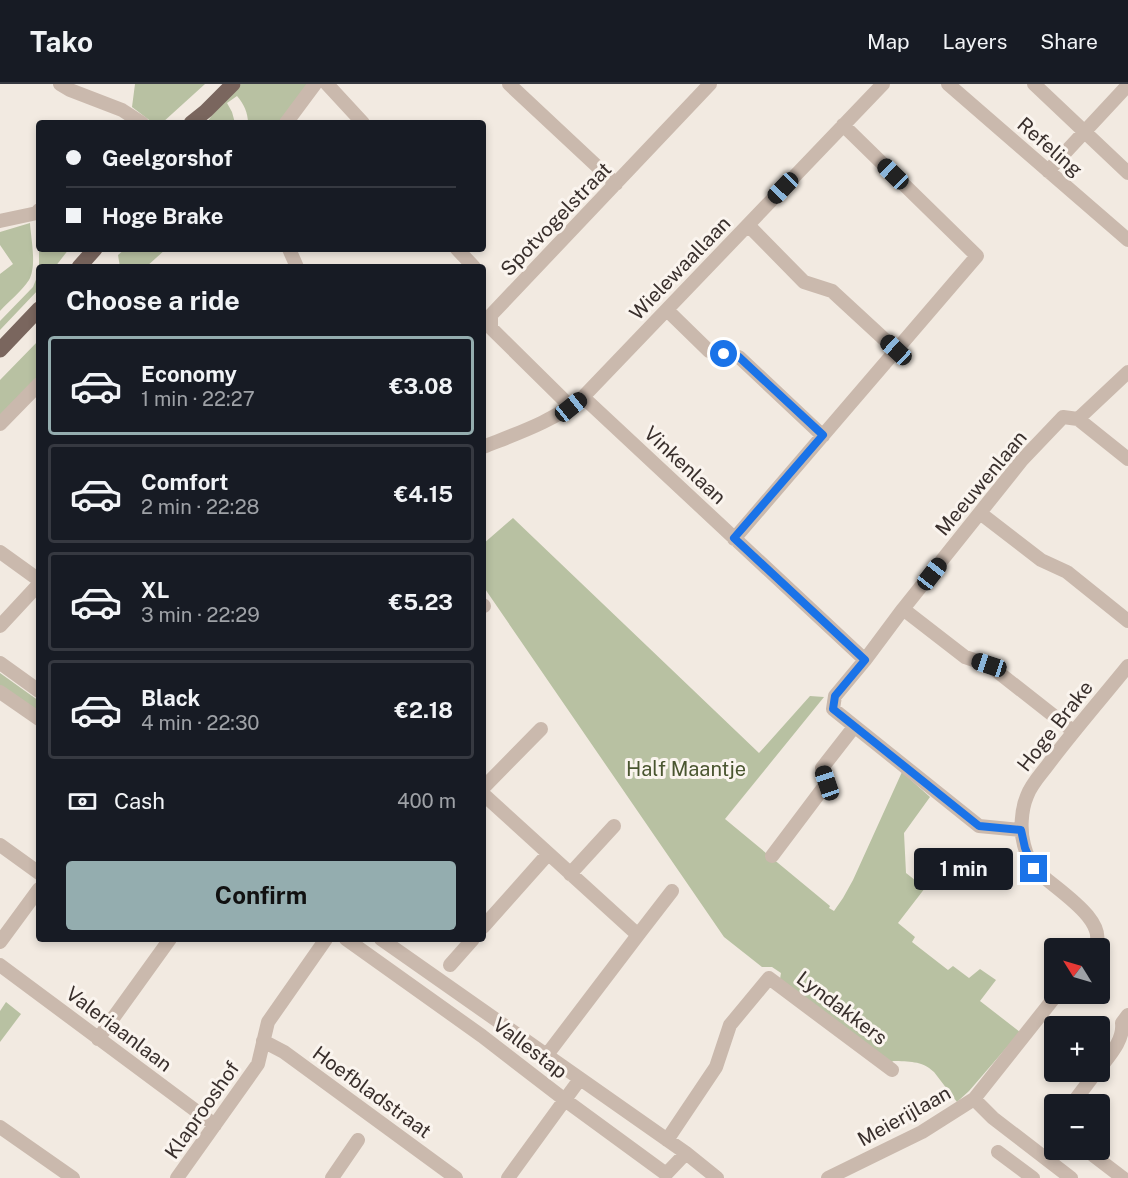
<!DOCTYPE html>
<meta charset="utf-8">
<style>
:root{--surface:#171b24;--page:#242831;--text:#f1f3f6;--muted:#9ea1a6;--line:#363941;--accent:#94adaf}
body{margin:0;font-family:"Public Sans",sans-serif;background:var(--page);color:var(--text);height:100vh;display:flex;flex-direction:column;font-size:22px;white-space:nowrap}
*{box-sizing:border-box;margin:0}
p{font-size:20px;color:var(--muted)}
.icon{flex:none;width:33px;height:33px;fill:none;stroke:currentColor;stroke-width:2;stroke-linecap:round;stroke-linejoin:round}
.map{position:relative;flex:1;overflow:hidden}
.side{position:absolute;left:36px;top:180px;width:450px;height:678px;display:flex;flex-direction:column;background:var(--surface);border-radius:6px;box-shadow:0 3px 9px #0003}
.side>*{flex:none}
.guide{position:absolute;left:36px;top:36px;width:450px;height:132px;border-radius:6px;box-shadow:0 3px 9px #0003;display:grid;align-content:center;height:132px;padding:0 30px;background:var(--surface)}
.needle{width:39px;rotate:307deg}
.fabs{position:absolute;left:1044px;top:854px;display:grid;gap:12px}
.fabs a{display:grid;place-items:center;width:66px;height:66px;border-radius:6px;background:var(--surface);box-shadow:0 3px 9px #0003;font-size:30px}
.end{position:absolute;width:27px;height:27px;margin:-14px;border:8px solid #1a73e8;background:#fff;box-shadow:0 0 0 3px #fff}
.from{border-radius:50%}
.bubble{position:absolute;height:42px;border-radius:6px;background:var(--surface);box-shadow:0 3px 9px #0003;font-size:20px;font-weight:700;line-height:42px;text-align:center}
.car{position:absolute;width:18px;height:36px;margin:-18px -9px;border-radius:8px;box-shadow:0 0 4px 2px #0007;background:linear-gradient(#222 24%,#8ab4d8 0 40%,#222 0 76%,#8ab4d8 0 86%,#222 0)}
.guide b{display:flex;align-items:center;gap:21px;height:57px;font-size:22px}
.guide b+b{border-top:2px solid var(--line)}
.guide i{width:15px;height:15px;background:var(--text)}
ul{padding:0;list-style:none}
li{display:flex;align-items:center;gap:18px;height:99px;margin:0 12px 9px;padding:0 18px;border:3px solid var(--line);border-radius:6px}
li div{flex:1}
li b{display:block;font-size:22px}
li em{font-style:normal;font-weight:700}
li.active{border-color:var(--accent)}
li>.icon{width:54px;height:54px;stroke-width:1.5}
h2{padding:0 30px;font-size:27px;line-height:72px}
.pay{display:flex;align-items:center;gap:15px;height:66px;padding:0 30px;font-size:22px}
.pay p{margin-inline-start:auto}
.cta{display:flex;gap:12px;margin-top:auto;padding:12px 30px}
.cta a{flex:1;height:69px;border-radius:6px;background:var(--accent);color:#111;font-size:24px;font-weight:700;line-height:69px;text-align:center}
header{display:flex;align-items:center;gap:36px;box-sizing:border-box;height:84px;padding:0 30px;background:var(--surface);border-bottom:2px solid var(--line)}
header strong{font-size:28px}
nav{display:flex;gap:33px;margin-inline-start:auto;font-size:21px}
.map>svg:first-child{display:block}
.green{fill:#b8c1a2}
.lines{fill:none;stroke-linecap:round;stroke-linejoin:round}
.minor{stroke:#cab9ad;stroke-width:14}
.major{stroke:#7a665e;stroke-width:15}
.route{stroke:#1a73e8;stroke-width:8}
.labels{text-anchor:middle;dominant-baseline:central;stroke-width:6;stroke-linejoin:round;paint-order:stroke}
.street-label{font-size:20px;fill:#392f2c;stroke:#faf4ee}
.park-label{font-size:20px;fill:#4a5630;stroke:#faf4ee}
</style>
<header>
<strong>Tako</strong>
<nav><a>Map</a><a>Layers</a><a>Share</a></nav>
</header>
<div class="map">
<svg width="1128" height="1094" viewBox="0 0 1128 1094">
<rect width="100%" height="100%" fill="#f2eae1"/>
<path class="green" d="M135 0H205L162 39H153L132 23Z
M241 0H309L280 39H248C248 29 244 20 237 12L227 19 232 28 235 39H206L222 19Z
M30 139C31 155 37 182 29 196 22 207 9 217 0 227V190L13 180 0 161V148Z
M39 165H69L55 183H39Z
M125 165H166L146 183H120L118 171Z
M39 188V205L0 246V237L33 203Z
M39 256V292L0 332V296Z
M513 434 759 669 810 612 824 613 725 735 830 822 829 824 834 827 843 814 853 796 902 688 930 713 904 749 906 789 925 804 898 839 915 853 912 858 948 886 953 882 969 894 980 885 996 896 980 917 1020 948 969 1007 957 1018 934 988C921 976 909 978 893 977L890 980 780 895 781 889 772 883H762L724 853 483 502V460Z
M0 589 39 617V630L0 602Z
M6 918 21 930 0 958V927Z"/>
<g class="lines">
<path class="minor" d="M60 0 70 6 122 26 142 39
M327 0 363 39
M509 0 616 100
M948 0 1128 156
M1034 0 1128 89
M286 39 315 0
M1048 87 1128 1
M0 137 37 129 39 126
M748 141 804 198 832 207 896 266
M289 165 297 183
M457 165 474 183
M667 226 709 267 739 273 823 352
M583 313 865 576
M571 323 491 244V231L710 0
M1078 335 1128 375
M0 340 39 300
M483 363C518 349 554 337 583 313L883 0
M980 429 1041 476 1067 488 1128 537
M734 455 977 172 843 41
M0 468 39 496
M483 521 484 522
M903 525 965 573 989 581 1073 647
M0 542 39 500
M0 579 39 607
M0 608 39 635
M483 704 541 645
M483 710 638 851 546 972
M1021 746 979 742 833 625 835 612 865 576 903 525 1022 376 1063 333 1078 335 1128 288
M0 761 39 789
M772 772 827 699 822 684 854 643
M570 790 614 742
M483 843 548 770
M638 851 672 807
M346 855 482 952 565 1016 666 1090 686 1069
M381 855 686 1069 717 1094
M0 858 39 805
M1094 864C1112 837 1052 803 1036 786 1031 780 1026 769 1024 761 1020 747 1021 726 1027 712 1031 700 1043 688 1050 678 1075 645 1102 614 1128 582
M0 881 215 1041
M450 881 473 855
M98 955 170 855
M263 957 284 968 456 1094
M1100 984C1110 971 1124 956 1122 939L1128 931
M974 1015 993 1034 1071 1094
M1072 1020 1097 987
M0 1043 73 1094
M667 1056 716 983 730 941 769 894 892 986
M1085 1065 1123 1094
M998 1068 1033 1094
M177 1094 258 980 268 938 326 855
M332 1094 358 1056
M508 1094 580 995
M828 1094 922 1048 974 1015 1058 909"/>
<path class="major" d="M191 39 206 27 233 0
M79 183 95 165
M0 266 39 225"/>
</g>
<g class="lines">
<path class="route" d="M724 270 739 273 823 351 734 454 865 576 835 612 833 625 979 742 1021 746 1025 764 1034 785"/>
</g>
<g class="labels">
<g class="street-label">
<text transform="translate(1050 63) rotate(41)">Refeling</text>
<text transform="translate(556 135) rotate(-46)">Spotvogelstraat</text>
<text transform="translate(680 184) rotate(-46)">Wielewaallaan</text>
<text transform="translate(685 381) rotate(43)">Vinkenlaan</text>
<text transform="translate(981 399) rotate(-50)">Meeuwenlaan</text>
<text transform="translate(1055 642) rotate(-52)">Hoge Brake</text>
<text transform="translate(842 924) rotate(37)">Lyndakkers</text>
<text transform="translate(119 945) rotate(37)">Valeriaanlaan</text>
<text transform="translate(530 964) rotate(37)">Vallestap</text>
<text transform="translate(372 1008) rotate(36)">Hoefbladstraat</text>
<text transform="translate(202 1026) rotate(-55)">Klaprooshof</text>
<text transform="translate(904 1032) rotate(-29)">Meierijlaan</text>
</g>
<g class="park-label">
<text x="686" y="685">Half Maantje</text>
</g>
</g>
</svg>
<div class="fabs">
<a><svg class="needle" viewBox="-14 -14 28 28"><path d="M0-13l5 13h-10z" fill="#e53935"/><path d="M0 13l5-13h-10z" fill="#9ea1a6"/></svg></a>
<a>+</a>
<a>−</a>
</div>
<i class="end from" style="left:724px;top:270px"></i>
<i class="end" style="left:1034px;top:785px"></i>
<div class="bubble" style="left:914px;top:764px;width:99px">1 min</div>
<i class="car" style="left:893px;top:90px;rotate:314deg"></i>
<i class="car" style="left:783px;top:104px;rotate:224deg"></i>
<i class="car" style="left:896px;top:266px;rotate:313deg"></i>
<i class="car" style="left:571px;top:323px;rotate:51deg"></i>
<i class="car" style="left:932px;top:490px;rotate:38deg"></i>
<i class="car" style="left:989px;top:581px;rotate:288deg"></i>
<i class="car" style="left:827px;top:699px;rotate:341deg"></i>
<div class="guide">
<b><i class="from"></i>Geelgorshof</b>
<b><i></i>Hoge Brake</b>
</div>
<section class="side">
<h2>Choose a ride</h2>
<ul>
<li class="active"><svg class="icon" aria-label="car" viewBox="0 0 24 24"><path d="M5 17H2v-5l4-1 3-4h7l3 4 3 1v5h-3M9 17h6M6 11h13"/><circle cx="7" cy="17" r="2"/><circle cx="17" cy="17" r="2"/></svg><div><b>Economy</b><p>1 min · 22:27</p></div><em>€3.08</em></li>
<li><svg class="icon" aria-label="car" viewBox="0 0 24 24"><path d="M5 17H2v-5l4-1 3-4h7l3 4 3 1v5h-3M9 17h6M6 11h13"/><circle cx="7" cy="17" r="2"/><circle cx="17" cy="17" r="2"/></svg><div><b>Comfort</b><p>2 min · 22:28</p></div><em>€4.15</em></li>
<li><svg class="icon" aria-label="car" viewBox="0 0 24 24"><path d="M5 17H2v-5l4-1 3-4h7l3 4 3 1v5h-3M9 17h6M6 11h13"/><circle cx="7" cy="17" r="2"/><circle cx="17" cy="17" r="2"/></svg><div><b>XL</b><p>3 min · 22:29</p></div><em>€5.23</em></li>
<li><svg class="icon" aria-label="car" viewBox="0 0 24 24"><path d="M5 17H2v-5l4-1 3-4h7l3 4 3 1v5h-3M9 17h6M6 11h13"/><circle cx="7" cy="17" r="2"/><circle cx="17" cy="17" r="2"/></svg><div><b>Black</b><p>4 min · 22:30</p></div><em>€2.18</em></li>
</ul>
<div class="pay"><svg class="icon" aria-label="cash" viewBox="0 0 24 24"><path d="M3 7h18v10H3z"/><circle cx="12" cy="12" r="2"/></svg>Cash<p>400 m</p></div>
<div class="cta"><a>Confirm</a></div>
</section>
</div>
